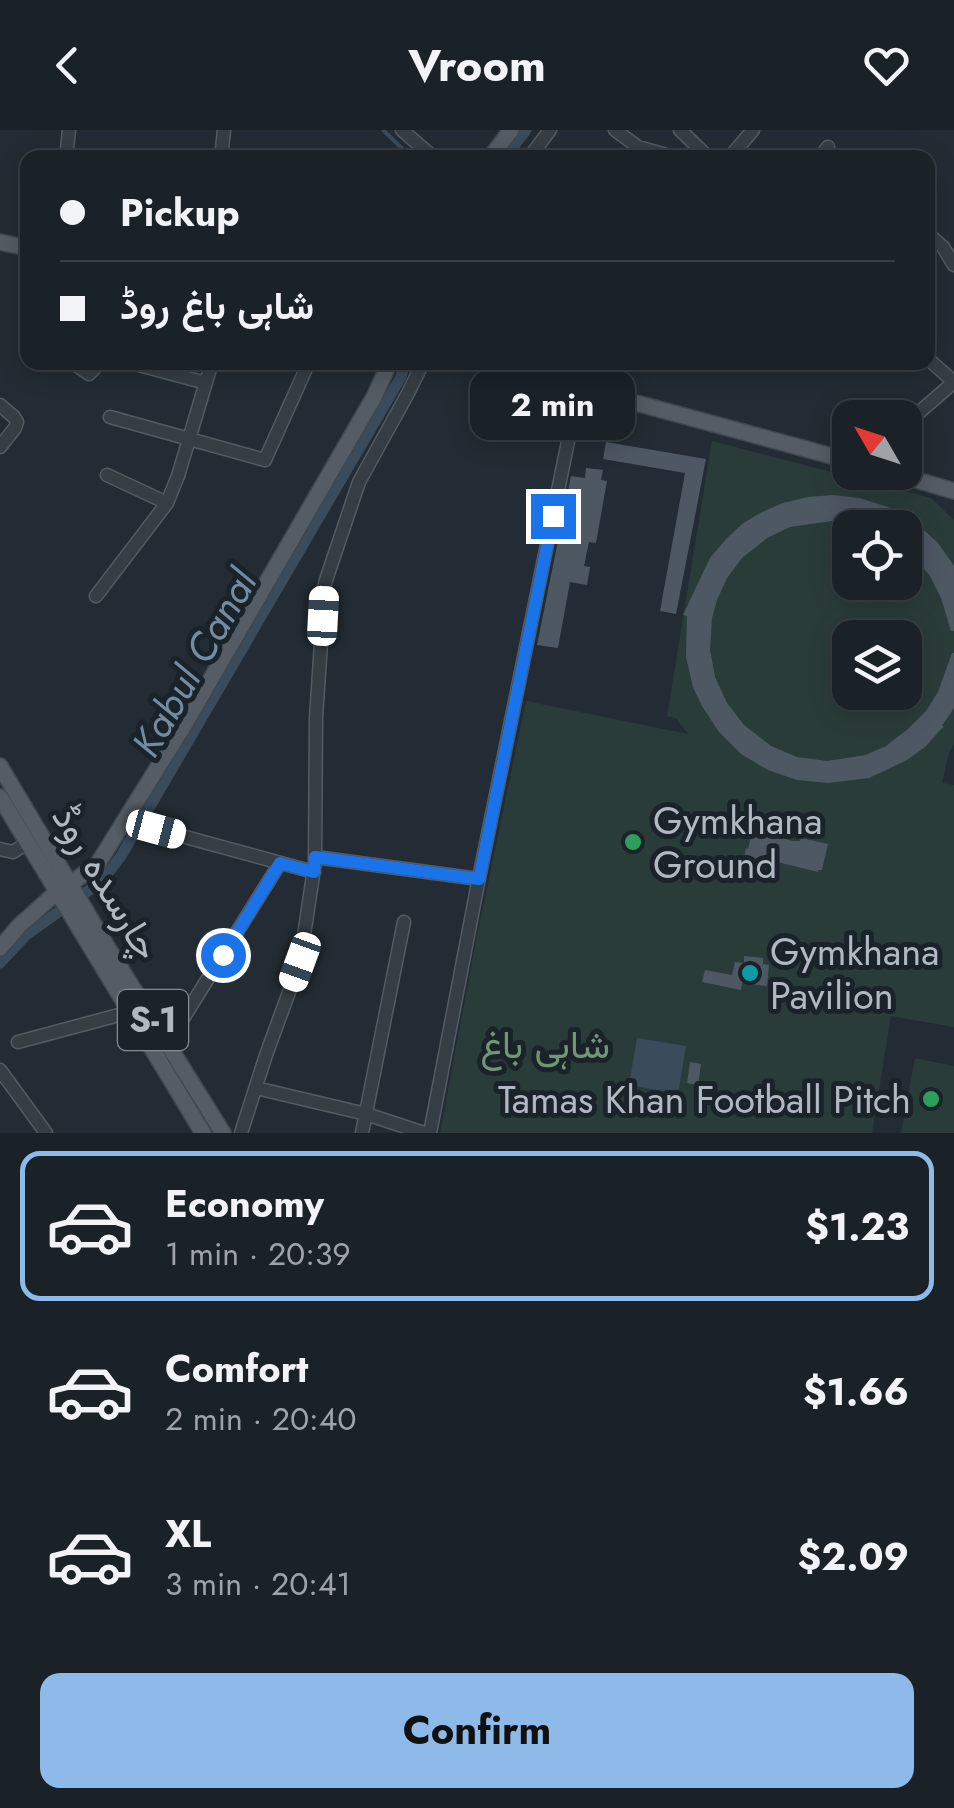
<!DOCTYPE html>
<meta charset="utf-8">
<style>
:root{--surface:#1a2127;--page:#272e33;--text:#f1f3f6;--muted:#9fa3a7;--line:#383e44;--accent:#8dbae9}
body{margin:0;font-family:Jost,Vazirmatn,sans-serif;background:var(--page);color:var(--text);height:100vh;display:flex;flex-direction:column;font-size:38px;white-space:nowrap}
*{box-sizing:border-box;margin:0}
p{font-size:32px;color:var(--muted)}
.icon{flex:none;width:55px;height:55px;fill:none;stroke:currentColor;stroke-width:2;stroke-linecap:round;stroke-linejoin:round}
.map{position:relative;height:1003px;overflow:hidden}
.drawer{display:flex;flex-direction:column;background:var(--surface);flex:1}
.drawer>*{flex:none}
.guide{position:absolute;left:20px;top:20px;width:915px;height:220px;border-radius:20px;box-shadow:0 5px 25px #0003,0 0 0 2px var(--line);display:grid;align-content:center;height:220px;padding:0 40px;background:var(--surface)}
.needle{width:65px;rotate:309deg}
.buttons{position:absolute;left:832px;top:270px;display:grid;gap:20px}
.buttons a{display:grid;place-items:center;width:90px;height:90px;border-radius:20px;background:var(--surface);box-shadow:0 5px 25px #0003,0 0 0 2px var(--line);font-size:50px}
.end{position:absolute;width:45px;height:45px;margin:-22px;border:12px solid #1a73e8;background:#fff;box-shadow:0 0 0 5px #fff}
.from{border-radius:50%}
.bubble{position:absolute;height:70px;border-radius:20px;background:var(--surface);box-shadow:0 5px 25px #0003,0 0 0 2px var(--line);font-size:32px;font-weight:700;line-height:70px;text-align:center}
.car{position:absolute;width:30px;height:60px;margin:-30px -15px;border-radius:12px;box-shadow:0 0 8px 2px #0007;background:linear-gradient(#fff 24%,#345 0 40%,#fff 0 76%,#345 0 86%,#fff 0)}
.guide b{display:flex;align-items:center;gap:35px;height:95px;font-size:38px}
.guide b+b{border-top:2px solid var(--line)}
.guide i{width:25px;height:25px;background:var(--text)}
ul{padding:18px 0 0;list-style:none}
li{display:flex;align-items:center;gap:30px;height:150px;margin:0 20px 15px;padding:0 20px;border:5px solid transparent;border-radius:20px}
li div{flex:1}
li b{display:block;font-size:38px}
li em{font-style:normal;font-weight:700}
li.on{border-color:var(--accent)}
li>.icon{width:90px;height:90px;stroke-width:1.5}
.primary-button{display:flex;gap:20px;margin-top:auto;padding:20px 40px}
.primary-button a{flex:1;height:115px;border-radius:20px;background:var(--accent);color:#111;font-size:40px;font-weight:700;line-height:115px;text-align:center}
header{display:flex;justify-content:space-between;align-items:center;height:130px;padding:0 40px;background:var(--surface);font-size:45px;font-weight:700}
.map>svg:first-child{display:block}
.green{fill:#2a3c3a;fill-rule:evenodd}
.water{fill:#3a4b5c}
.lines{fill:none;stroke-linecap:round;stroke-linejoin:round}
.stream{stroke:#3a4b5c;stroke-width:4}
.canal{stroke:#3a4b5c;stroke-width:11}
.building{fill:#4e5863}
.minor-casing{stroke:#535c63;stroke-width:15}
.major-casing{stroke:#3f474f;stroke-width:18}
.minor{stroke:#363e45;stroke-width:12}
.major{stroke:#545d65;stroke-width:15}
.route{stroke:#1a73e8;stroke-width:12}
.leisure-dot{fill:#2e9e5b;stroke:#1b232a;stroke-width:4}
.culture-dot{fill:#0f9aa8;stroke:#1b232a;stroke-width:4}
.labels{text-anchor:middle;dominant-baseline:central;stroke-width:10;stroke-linejoin:round;paint-order:stroke}
.shield{fill:#1b232a;stroke:#838c94;stroke-width:2.5}
.shield-label{font-size:35px;font-weight:bold;fill:#b0b9c2}
.poi-label{font-size:38px;fill:#b0b9c2;stroke:#1b232a;text-anchor:start}
.street-label{font-size:38px;fill:#b0b9c2;stroke:#1b232a}
.park-label{font-size:38px;fill:#729577;stroke:#1b232a}
.water-label{font-size:40px;font-style:italic;fill:#748ca2;stroke:#1b232a}
</style>
<header><svg class="icon" aria-label="back" viewBox="0 0 24 24"><path d="M15 5l-7 7 7 7"/></svg>Vroom<svg class="icon" aria-label="heart" viewBox="0 0 24 24"><path d="M12 20l-8-8c-3-5 5-10 8-4 3-6 11-1 8 4z"/></svg></header>
<div class="map">
<svg width="954" height="1003" viewBox="0 0 954 1003">
<rect width="100%" height="100%" fill="#232c34"/>
<path class="green" d="M712 311 931 368 954 390V614L949 623 942 653 954 655V897L891 886 872 1003H440L476 811 526 571 688 604 676 588 667 586ZM850 398H905V452H850ZM850 508H905V562H850Z
M915 928 954 936V1003H901Z"/>
<path class="water" d="M637 908 686 916 678 964 629 955Z"/>
<g class="lines">
<path class="stream" d="M383 0 412 28"/>
<path class="canal" d="M505 28 526 0
M0 833 26 805 102 751 121 726 401 247 405 232"/>
</g>
<path class="building" d="M606 312 706 329 676 484 660 481 685 343 603 329Z
M586 338 603 340 601 350 607 351 596 413 589 412 584 436 590 437 587 455 570 452 558 518 537 515 571 346 585 348Z
M833 365 859 368 888 377 915 392 938 413 954 436V501H951L941 468 930 446 905 417V398H870L832 391 790 397 767 408 742 428 727 448 717 470 712 488 710 520 715 547 727 573 744 595 771 616 797 627 827 631 866 625 886 616 908 599 926 581 938 562 952 523H954V578L942 596H944L925 617 907 630 869 648 828 653 797 650 768 640 741 624 719 602 702 576 693 557 686 527 687 486 683 485 710 428 727 408 742 394 760 383 783 373 808 367Z
M756 686 781 691 777 707 793 711H800L801 708 828 714 822 740H818V742L765 729 756 728 755 730 744 728 746 718 748 719Z
M744 826 763 828V834L769 835 767 856 742 853 741 860 702 852 705 840 732 845 735 832 744 833Z
M690 932 701 934 698 955 687 953Z
M862 960 874 962 871 984 859 982Z"/>
<g class="lines">
<defs>
<path id="minor" d="M402 0 434 28
M615 0 638 17 677 28
M680 0 709 28
M66 28 69 0
M221 28 224 0
M529 28 550 0
M729 28 753 0
M819 28 828 17
M928 104 943 117 954 135
M928 229 954 252
M72 232 89 244 94 239 97 232
M135 234 206 253
M0 275 14 287 17 292 15 298 0 317
M110 287 265 330 309 232
M905 305 916 285 954 252
M107 345 167 373
M96 466 167 373 178 346 212 232
M156 699 314 742
M0 719 13 722 27 713
M315 727 479 749
M164 908 184 887 280 733
M18 912 130 882
M0 940 46 1003
M256 958 366 984 424 1003
M241 1003 266 925 300 832 315 732 316 588 325 453 359 352 407 265 419 241 420 232
M362 1003 404 792
M430 1003 478 753 575 277V258"/>
<path id="major" d="M490 28 511 0
M0 112 28 118
M485 232 850 331
M889 342 954 361
M0 636 108 818 223 1003
M0 667 203 1003
M71 753 97 735 186 592 374 267 390 232
M0 818 19 796 57 762"/>
</defs>
<use href="#minor" class="minor-casing"/>
<use href="#major" class="major-casing"/>
<use href="#minor" class="minor"/>
<use href="#major" class="major"/>
</g>
<g class="lines">
<path class="route" d="M223 825 280 733 314 742 315 727 479 749 553 386"/>
</g>
<g class="leisure-dot">
<circle cx="633" cy="712" r="10"/>
<circle cx="931" cy="969" r="10"/>
</g>
<circle class="culture-dot" cx="750" cy="843" r="10"/>
<g class="labels">
<rect class="shield" x="118" y="860" width="70" height="60" rx="8"/>
<g class="shield-label">
<text x="153" y="890">S-1</text>
</g>
<g class="poi-label">
<text x="653" y="690">Gymkhana<tspan x="653" dy="44">Ground</tspan></text>
<text x="770" y="821">Gymkhana<tspan x="770" dy="44">Pavilion</tspan></text>
<text x="911" y="969" text-anchor="end">Tamas Khan Football Pitch</text>
</g>
<g class="street-label">
<text transform="translate(107 752) rotate(59)">چارسدہ روڈ</text>
</g>
<g class="park-label">
<text x="545" y="914">شاہی باغ</text>
</g>
<g class="water-label">
<text transform="translate(194 533) rotate(-60)">Kabul Canal</text>
</g>
</g>
</svg>
<div class="buttons">
<a><svg class="needle" viewBox="-14 -14 28 28"><path d="M0-13l5 13h-10z" fill="#e53935"/><path d="M0 13l5-13h-10z" fill="#9fa3a7"/></svg></a>
<a><svg class="icon" aria-label="locate" viewBox="0 0 24 24"><circle cx="12" cy="12" r="6"/><path d="M12 2v4M12 18v4M2 12h4M18 12h4"/></svg></a>
<a><svg class="icon" aria-label="layers" viewBox="0 0 24 24"><path d="M12 4l9 5-9 5-9-5zM3 14l9 5 9-5"/></svg></a>
</div>
<i class="end from" style="left:223px;top:825px"></i>
<i class="end" style="left:553px;top:386px"></i>
<div class="bubble" style="left:470px;top:240px;width:165px">2 min</div>
<i class="car" style="left:323px;top:486px;rotate:3deg"></i>
<i class="car" style="left:156px;top:699px;rotate:105deg"></i>
<i class="car" style="left:300px;top:832px;rotate:200deg"></i>
<div class="guide">
<b><i class="from"></i>Pickup</b>
<b><i></i>شاہی باغ روڈ</b>
</div>
</div>
<section class="drawer">
<ul>
<li class="on"><svg class="icon" aria-label="car" viewBox="0 0 24 24"><path d="M5 17H2v-5l4-1 3-4h7l3 4 3 1v5h-3M9 17h6M6 11h13"/><circle cx="7" cy="17" r="2"/><circle cx="17" cy="17" r="2"/></svg><div><b>Economy</b><p>1 min · 20:39</p></div><em>$1.23</em></li>
<li><svg class="icon" aria-label="car" viewBox="0 0 24 24"><path d="M5 17H2v-5l4-1 3-4h7l3 4 3 1v5h-3M9 17h6M6 11h13"/><circle cx="7" cy="17" r="2"/><circle cx="17" cy="17" r="2"/></svg><div><b>Comfort</b><p>2 min · 20:40</p></div><em>$1.66</em></li>
<li><svg class="icon" aria-label="car" viewBox="0 0 24 24"><path d="M5 17H2v-5l4-1 3-4h7l3 4 3 1v5h-3M9 17h6M6 11h13"/><circle cx="7" cy="17" r="2"/><circle cx="17" cy="17" r="2"/></svg><div><b>XL</b><p>3 min · 20:41</p></div><em>$2.09</em></li>
</ul>
<div class="primary-button"><a>Confirm</a></div>
</section>
